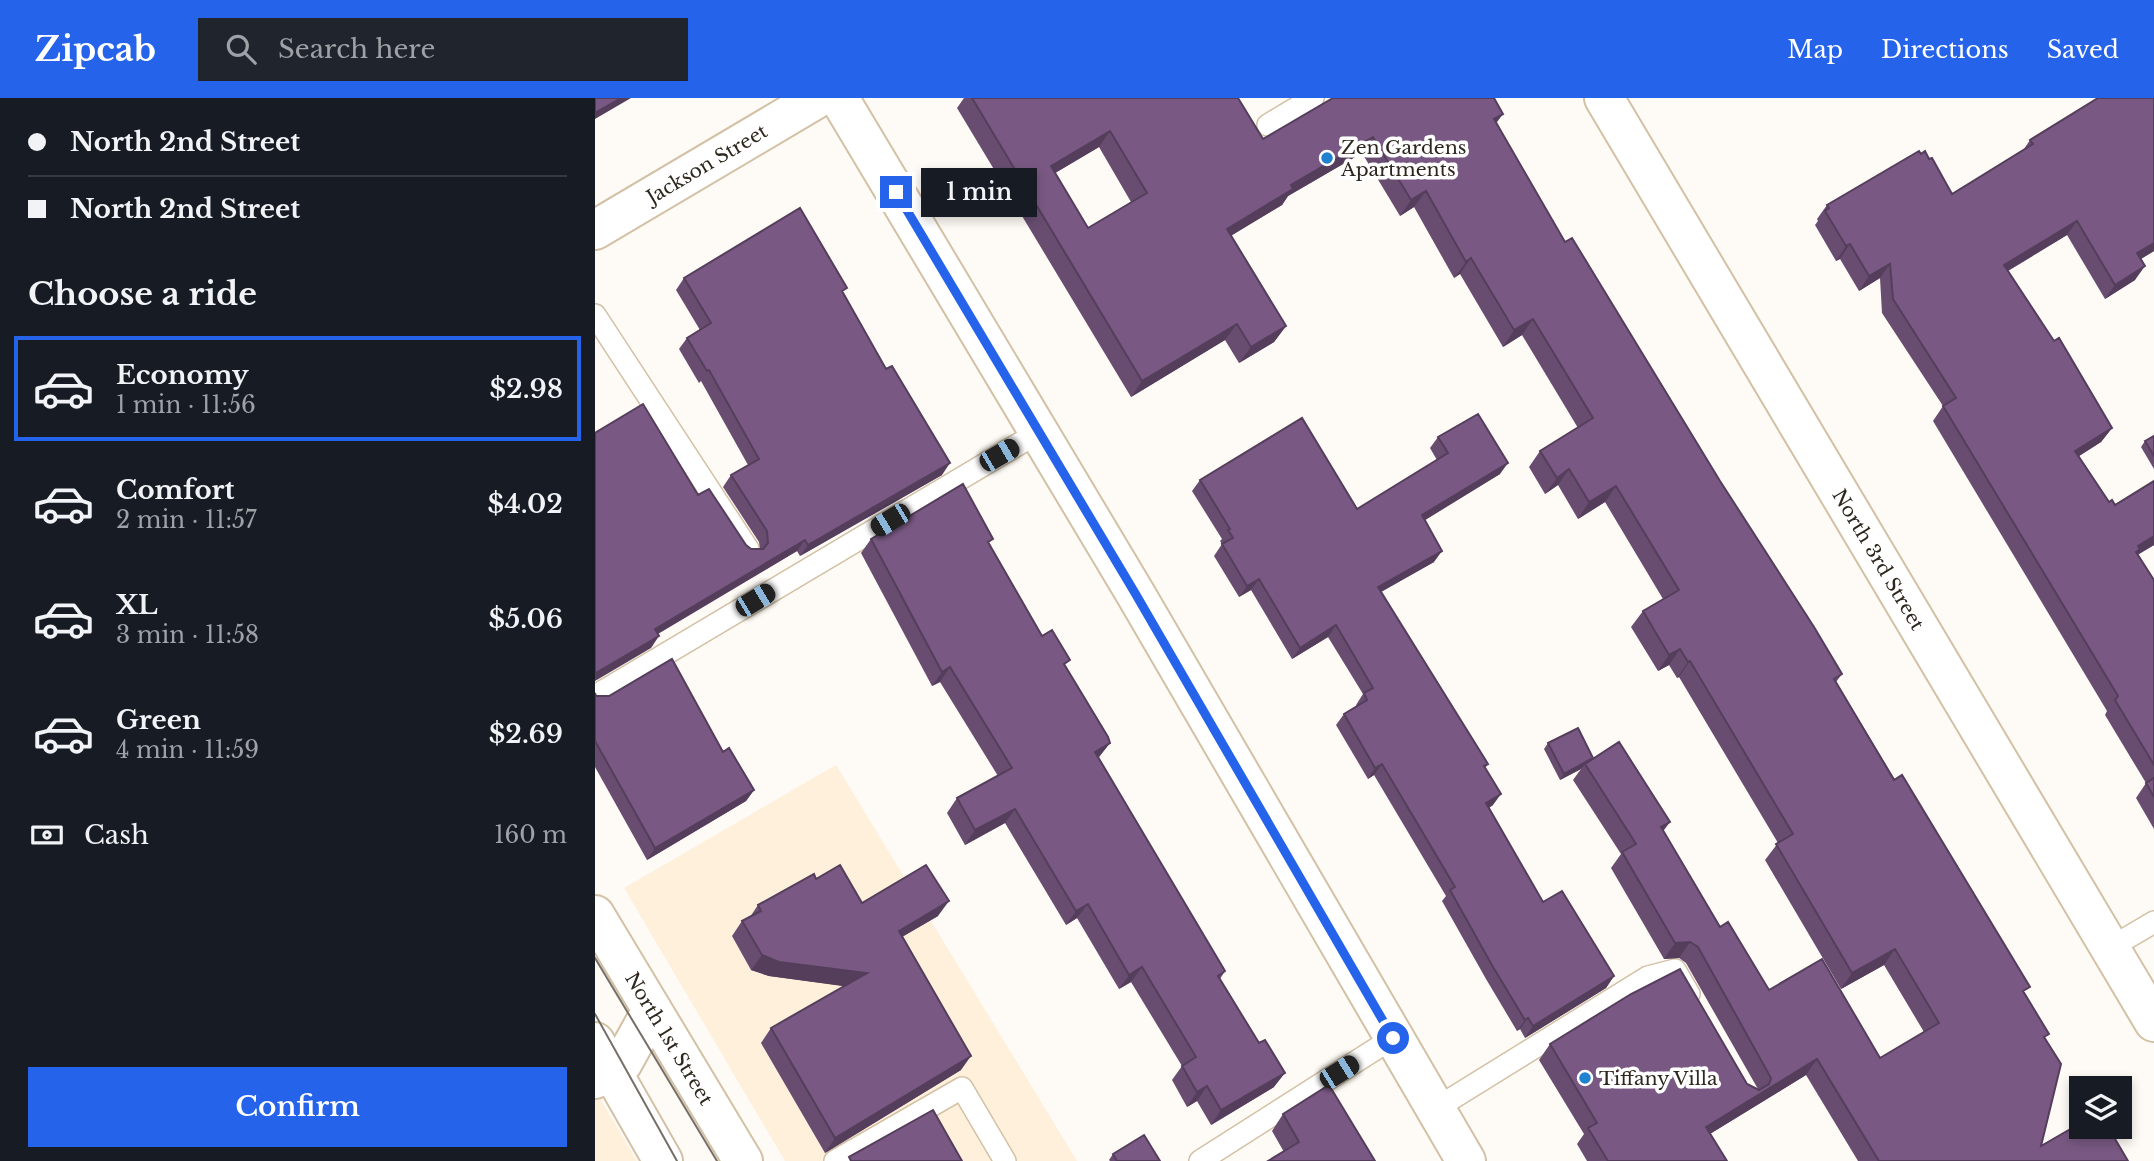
<!DOCTYPE html>
<meta charset="utf-8">
<style>
:root{--surface:#171b24;--page:#20242c;--text:#f1f3f6;--muted:#9ea1a6;--line:#363941;--accent:#2563eb}
body{margin:0;font-family:"Libre Baskerville",serif;background:var(--page);color:var(--text);height:100vh;display:flex;flex-direction:column;font-size:26px;white-space:nowrap}
*{box-sizing:border-box;margin:0}
p{font-size:23px;color:var(--muted)}
.icon{flex:none;width:38px;height:38px;fill:none;stroke:currentColor;stroke-width:2;stroke-linecap:round;stroke-linejoin:round}
.map{position:relative;flex:1;overflow:hidden}
.details{display:flex;flex-direction:column;background:var(--surface);width:595px}
.details>*{flex:none}
.guide{display:grid;align-content:center;height:154px;padding:0 28px;background:var(--surface)}
.controls{position:absolute;left:1474px;top:978px;display:grid;gap:14px}
.controls a{display:grid;place-items:center;width:63px;height:63px;border-radius:0px;background:var(--surface);box-shadow:0 4px 10px #0003;font-size:35px}
.end{position:absolute;width:32px;height:32px;margin:-16px;border:9px solid #2563eb;background:#fff;box-shadow:0 0 0 4px #fff}
.from{border-radius:50%}
.bubble{position:absolute;height:49px;border-radius:0px;background:var(--surface);box-shadow:0 4px 10px #0003;font-size:23px;font-weight:600;line-height:49px;text-align:center}
.car{position:absolute;width:21px;height:42px;margin:-21px -10px;border-radius:9px;box-shadow:0 0 5px 2px #0007;background:linear-gradient(#222 24%,#8ab4d8 0 40%,#222 0 76%,#8ab4d8 0 86%,#222 0)}
.guide b{display:flex;align-items:center;gap:24px;height:66px;font-size:26px}
.guide b+b{border-top:2px solid var(--line)}
.guide i{width:18px;height:18px;background:var(--text)}
ul{padding:0;list-style:none}
li{display:flex;align-items:center;gap:21px;height:105px;margin:0 14px 10px;padding:0 14px;border:4px solid transparent;border-radius:0px}
li div{flex:1}
li b{display:block;font-size:26px}
li em{font-style:normal;font-weight:600}
li.current{border-color:var(--accent)}
li>.icon{width:63px;height:63px;stroke-width:1.5}
h2{padding:0 28px;font-size:32px;line-height:84px}
.pay{display:flex;align-items:center;gap:18px;height:77px;padding:0 28px;font-size:26px}
.pay p{margin-inline-start:auto}
.primary-button{display:flex;gap:14px;margin-top:auto;padding:14px 28px}
.primary-button a{flex:1;height:80px;border-radius:0px;background:var(--accent);color:#fff;font-size:28px;font-weight:600;line-height:80px;text-align:center}
header{display:flex;align-items:center;gap:42px;box-sizing:border-box;height:98px;padding:0 35px;background:var(--accent);color:#fff}
header strong{font-size:33px}
nav{display:flex;gap:38px;margin-inline-start:auto;font-size:24px}
.search{width:490px;height:63px;background:var(--page);display:flex;align-items:center;gap:18px;box-sizing:border-box;padding:0 24px;border-radius:0px;color:var(--muted);font-size:26px}
main{display:flex;flex:1;min-height:0}
.map>svg:first-child{display:block}
.built{fill:#fef0db}
.lines{fill:none;stroke-linecap:round;stroke-linejoin:round}
.lane-casing{stroke:#d3c1a6;stroke-width:24}
.street-casing{stroke:#d3c1a6;stroke-width:42}
.secondary-casing{stroke:#d3c1a6;stroke-width:42}
.lane{stroke:#fff;stroke-width:21}
.street{stroke:#fff;stroke-width:38}
.secondary{stroke:#fff;stroke-width:38}
.tram{stroke:#756f67;stroke-width:2}
.wall{fill:#684d71;fill-rule:evenodd}
.shaded-wall{fill:#553e5c}
.building{fill:#795983;stroke:#553e5c;stroke-width:2;fill-rule:evenodd}
.route{stroke:#2563eb;stroke-width:9}
.poi-dot{fill:#2082ce;stroke:#fff;stroke-width:2.5}
.labels{text-anchor:middle;dominant-baseline:central;stroke-width:7;stroke-linejoin:round;paint-order:stroke}
.poi-label{font-size:19px;fill:#2e271d;stroke:#fff;text-anchor:start}
.street-label{font-size:19px;fill:#2e271d;stroke:#fff}
</style>
<header>
<strong>Zipcab</strong>
<div class="search"><svg class="icon" aria-label="search" viewBox="0 0 24 24"><circle cx="10" cy="10" r="6"/><path d="M15 15l6 6"/></svg>Search here</div>
<nav><a>Map</a><a>Directions</a><a>Saved</a></nav>
</header>
<main>
<section class="details">
<div class="guide">
<b><i class="from"></i>North 2nd Street</b>
<b><i></i>North 2nd Street</b>
</div>
<h2>Choose a ride</h2>
<ul>
<li class="current"><svg class="icon" aria-label="car" viewBox="0 0 24 24"><path d="M5 17H2v-5l4-1 3-4h7l3 4 3 1v5h-3M9 17h6M6 11h13"/><circle cx="7" cy="17" r="2"/><circle cx="17" cy="17" r="2"/></svg><div><b>Economy</b><p>1 min · 11:56</p></div><em>$2.98</em></li>
<li><svg class="icon" aria-label="car" viewBox="0 0 24 24"><path d="M5 17H2v-5l4-1 3-4h7l3 4 3 1v5h-3M9 17h6M6 11h13"/><circle cx="7" cy="17" r="2"/><circle cx="17" cy="17" r="2"/></svg><div><b>Comfort</b><p>2 min · 11:57</p></div><em>$4.02</em></li>
<li><svg class="icon" aria-label="car" viewBox="0 0 24 24"><path d="M5 17H2v-5l4-1 3-4h7l3 4 3 1v5h-3M9 17h6M6 11h13"/><circle cx="7" cy="17" r="2"/><circle cx="17" cy="17" r="2"/></svg><div><b>XL</b><p>3 min · 11:58</p></div><em>$5.06</em></li>
<li><svg class="icon" aria-label="car" viewBox="0 0 24 24"><path d="M5 17H2v-5l4-1 3-4h7l3 4 3 1v5h-3M9 17h6M6 11h13"/><circle cx="7" cy="17" r="2"/><circle cx="17" cy="17" r="2"/></svg><div><b>Green</b><p>4 min · 11:59</p></div><em>$2.69</em></li>
</ul>
<div class="pay"><svg class="icon" aria-label="cash" viewBox="0 0 24 24"><path d="M3 7h18v10H3z"/><circle cx="12" cy="12" r="2"/></svg>Cash<p>160 m</p></div>
<div class="primary-button"><a>Confirm</a></div>
</section>
<div class="map">
<svg width="1559" height="1063" viewBox="0 0 1559 1063">
<rect width="100%" height="100%" fill="#fefaf5"/>
<path class="built" d="M241 667 482 1063H190L29 790Z
M0 992 42 1063H0Z"/>
<g class="lines">
<defs>
<path id="lane" d="M673 27 718 0
M0 217 153 451
M0 598 444 334
M1515 850 1559 824
M840 1011 1053 879 1080 872 1094 896
M240 1063 367 990 410 1063
M605 1063 798 940"/>
<g id="street">
<path d="M244 0 540 495 871 1063"/>
<path id="s1" d="M1009 0 1559 924"/>
<path d="M0 981 27 966 57 912"/>
</g>
<g id="secondary">
<path id="s2" d="M0 132 223 0"/>
<path id="s3" d="M0 817 148 1063"/>
<path d="M0 944 68 1063"/>
</g>
</defs>
<use href="#lane" class="lane-casing"/>
<use href="#street" class="street-casing"/>
<use href="#secondary" class="secondary-casing"/>
<use href="#lane" class="lane"/>
<use href="#street" class="street"/>
<use href="#secondary" class="secondary"/>
<path class="tram" d="M0 860 122 1063
M0 916 82 1063"/>
</g>
<path class="wall" d="M369 0H643L668 41 901 25 970 144 1125 383 1247 576 1241 584 1430 896 1451 941 1446 1048 1533 1063H1263L1211 977 1115 1036 1132 1063H992L982 1046 989 1036 944 962 955 946 1152 986 1163 991 1091 865 1084 860 1069 861 1016 770 1026 756 978 682 986 671 965 682 949 651 953 645 998 660 1068 733 1125 829 1174 892 1285 960 1329 934 1289 867 1246 891 1170 762 1183 745 1084 579 1082 580 1074 567 1063 573 1036 529 1048 513 1068 501 1010 404 983 421 963 387 950 396 934 369 945 353 983 330 927 237 908 249 865 176 859 180 819 109 805 118 767 55 693 98 687 107 636 137 691 228 679 244 644 265 630 242 536 299 362 10ZM504 49 536 104 493 130 460 75Z
M1435 42 1559 153 1546 161 1540 182 1510 201 1472 137 1413 173 1517 330 1506 344 1484 358 1514 404 1520 407 1559 447 1543 456 1559 482V731L1541 700 1551 685 1510 617 1512 613 1338 323 1348 308 1287 215 1285 180 1264 193 1245 161 1241 163 1220 127 1223 123 1222 121 1232 107 1326 56 1334 61 1357 96 1429 51Z
M89 180 248 195 347 377 205 458 202 453 63 536 56 550 103 397 151 447 156 451H165L164 444 128 389 136 377 153 367 106 283 104 285 84 251 92 240 105 232 81 192Z
M1559 338V371L1546 349 1550 343Z
M843 339 905 376 829 422 839 464 786 494 893 666 890 670 898 707 894 710 948 804 1019 878 1011 890 930 940 925 931 922 933 891 881 847 803 851 798 779 677 773 681 741 627 749 616 762 608 761 607 768 596 733 539 697 561 656 492 644 499 619 458 627 446 625 443 627 441 597 393 605 382 762 411 842 362 835 350Z
M276 441 394 447 447 538 470 568 515 645 503 660 630 873 625 881 679 989 616 1027 602 1003 592 1009 577 982 587 968 536 884 524 891 482 820 471 827 410 725 370 747 352 715 362 700 403 678 345 584 337 588 266 455Z
M0 595 1 598 128 654 159 692 151 703 52 762 0 669Z
M221 781 267 805 343 818 307 839 366 972 230 1055 166 945 176 930 250 888 174 878 156 872 137 838 147 823 155 819 163 807Z
M688 1016 780 1063 689 1054 677 1033Z
M518 1056 565 1063H515L514 1062Z"/>
<path class="shaded-wall" d="M26 0H36L0 21V15Z
M908 16 896 32 899 21Z
M515 33 504 49 445 84 456 68Z
M778 39 767 55 693 98 687 107 621 147 632 131 696 87Z
M831 93 819 109 805 118 816 102Z
M1482 123 1472 137 1399 181 1409 167Z
M1559 145V153L1532 169 1542 155Z
M1255 146 1245 161 1241 163 1251 148Z
M876 160 865 176 859 180 871 164Z
M1295 166 1285 180 1264 193 1274 178Z
M1550 168 1540 182 1510 201 1520 187Z
M938 221 927 237 908 249 919 232Z
M642 226 630 242 536 299 547 283Z
M691 228 679 244 644 265 656 249Z
M1517 330 1506 344 1470 367 1480 353Z
M355 365 347 377 205 458 213 447Z
M913 365 905 376 819 429 827 417Z
M974 371 963 387 950 396 962 380Z
M1021 388 1010 404 983 421 994 404Z
M1559 438V447L1541 458 1543 448Z
M210 442 202 453 52 542 60 531Z
M847 453 839 464 775 500 783 489Z
M664 481 656 492 644 499 652 488Z
M741 527 733 539 697 561 705 550Z
M64 538 56 550 0 583V577L1 575Z
M1085 551 1074 567 1063 573 1074 557Z
M1095 563 1084 579 1082 580 1093 564Z
M355 569 345 584 337 588 347 574Z
M515 645 504 659 489 669 500 654Z
M998 661 990 666 986 671 965 682 969 676Z
M787 666 779 677 773 681 780 670Z
M159 692 151 703 52 762 60 750Z
M906 696 898 707 883 716 891 705Z
M420 711 410 725 370 747 380 732Z
M1075 724 1063 740 1066 729Z
M354 803 343 818 293 847 304 833Z
M493 806 482 820 471 827 481 813Z
M1095 844 1084 860 1069 861 1080 845Z
M1300 851 1289 867 1246 891 1257 875Z
M167 857 272 875 262 890 174 878 156 872Z
M547 869 536 884 524 891 534 877Z
M1019 878 1011 890 930 940 938 928Z
M933 920 925 931 922 933 930 922Z
M376 958 366 972 230 1055 240 1040Z
M1222 961 1211 977 1100 1045 1111 1029Z
M690 975 679 989 616 1027 626 1012Z
M612 988 602 1003 592 1009 602 994Z"/>
<path class="building" d="M0 0H26L0 15Z
M377 0H643L668 41 738 0H899L908 16 899 21 970 144 977 140 1125 383 1219 529 1247 576 1239 581 1299 682 1307 677 1435 889 1428 893 1454 936 1449 939 1466 966 1446 1048 1486 1025V1029H1513L1533 1063H1284L1222 961 1111 1029 1132 1063H1013L993 1030 1002 1025 955 946 1036 896 1085 871 1152 986 1164 992 1174 986 1176 980 1103 849 1095 844 1080 845 1027 754 1041 746 990 666 1024 644 1075 724 1066 729 1125 829 1133 824 1174 892 1227 861 1285 960 1344 925 1300 851 1257 875 1181 746 1198 736 1095 563 1093 564 1085 551 1074 557 1048 513 1084 492 1021 388 994 404 974 371 962 380 945 353 998 320 938 221 919 232 876 160 871 164 831 93 816 102 778 39 696 87 698 91 632 131 691 228 656 249 642 226 547 283ZM515 33 552 95 493 130 456 68Z
M1503 0H1559V145L1542 155 1550 168 1520 187 1482 123 1409 167 1459 243 1464 240 1517 330 1480 353 1514 404 1517 402 1520 407 1559 383V438L1543 448 1545 451 1541 454 1559 482V667L1520 602 1523 598 1348 308 1361 300 1298 201 1295 166 1274 178 1255 146 1251 148 1230 113 1234 110 1232 107 1324 53 1326 56 1330 53 1334 61 1337 60 1357 96 1438 46 1435 42Z
M205 110 252 190 247 193 291 271 297 268 355 365 213 447 210 442 60 531 64 538 1 575 0 578V335L48 306 103 397 114 391 151 447 156 451H168L173 445 172 433 136 377 164 361 114 272 112 273 92 240 116 225 89 180Z
M883 316 913 365 827 417 847 453 783 489 893 666 889 668 906 696 891 705 948 804 967 793 1019 878 938 928 933 920 930 922 898 869 855 792 860 789 787 666 780 670 749 616 772 602 769 595 778 590 741 527 705 550 664 481 652 488 627 446 638 440 633 432 635 431 605 382 707 320 762 411 853 355 843 339Z
M1559 338V358L1550 343Z
M368 386 398 441 393 444 447 538 457 532 475 562 469 566 513 639 515 645 500 654 630 873 623 878 664 945 670 942 690 975 626 1012 612 988 602 994 587 968 601 959 547 869 534 877 493 806 481 813 420 711 380 732 362 700 417 670 355 569 347 574 276 441Z
M77 561 128 654 134 650 159 692 60 750 0 643V595L1 598H14Z
M983 630 998 660 969 676 953 645Z
M1559 680V699L1551 685Z
M245 767 267 805 331 767 354 803 304 833 376 958 240 1040 176 930 272 875 184 864 167 857 147 823 166 813 163 807 219 776 221 781Z
M734 987 780 1063H673L704 1044 688 1016Z
M338 1012 367 1063H256L254 1059Z
M549 1037 565 1063H522L518 1056Z"/>
<g class="lines">
<path class="route" d="M301 94 540 495 798 940"/>
</g>
<g class="poi-dot">
<circle cx="732" cy="60" r="7"/>
<circle cx="990" cy="980" r="7"/>
</g>
<g class="labels">
<g class="poi-label">
<text x="746" y="49">Zen Gardens<tspan x="746" dy="22">Apartments</tspan></text>
<text x="1004" y="980">Tiffany Villa</text>
</g>
<g class="street-label">
<text stroke="none"><textPath href="#s2" startOffset="130">Jackson Street</textPath></text>
<text stroke="none"><textPath href="#s1" startOffset="537">North 3rd Street</textPath></text>
<text stroke="none"><textPath href="#s3" startOffset="144">North 1st Street</textPath></text>
</g>
</g>
</svg>
<div class="controls">
<a><svg class="icon" aria-label="layers" viewBox="0 0 24 24"><path d="M12 4l9 5-9 5-9-5zM3 14l9 5 9-5"/></svg></a>
</div>
<i class="end from" style="left:798px;top:940px"></i>
<i class="end" style="left:301px;top:94px"></i>
<div class="bubble" style="left:326px;top:70px;width:116px">1 min</div>
<i class="car" style="left:404px;top:357px;rotate:60deg"></i>
<i class="car" style="left:295px;top:422px;rotate:239deg"></i>
<i class="car" style="left:160px;top:502px;rotate:59deg"></i>
<i class="car" style="left:744px;top:974px;rotate:58deg"></i>
</div>
</main>
